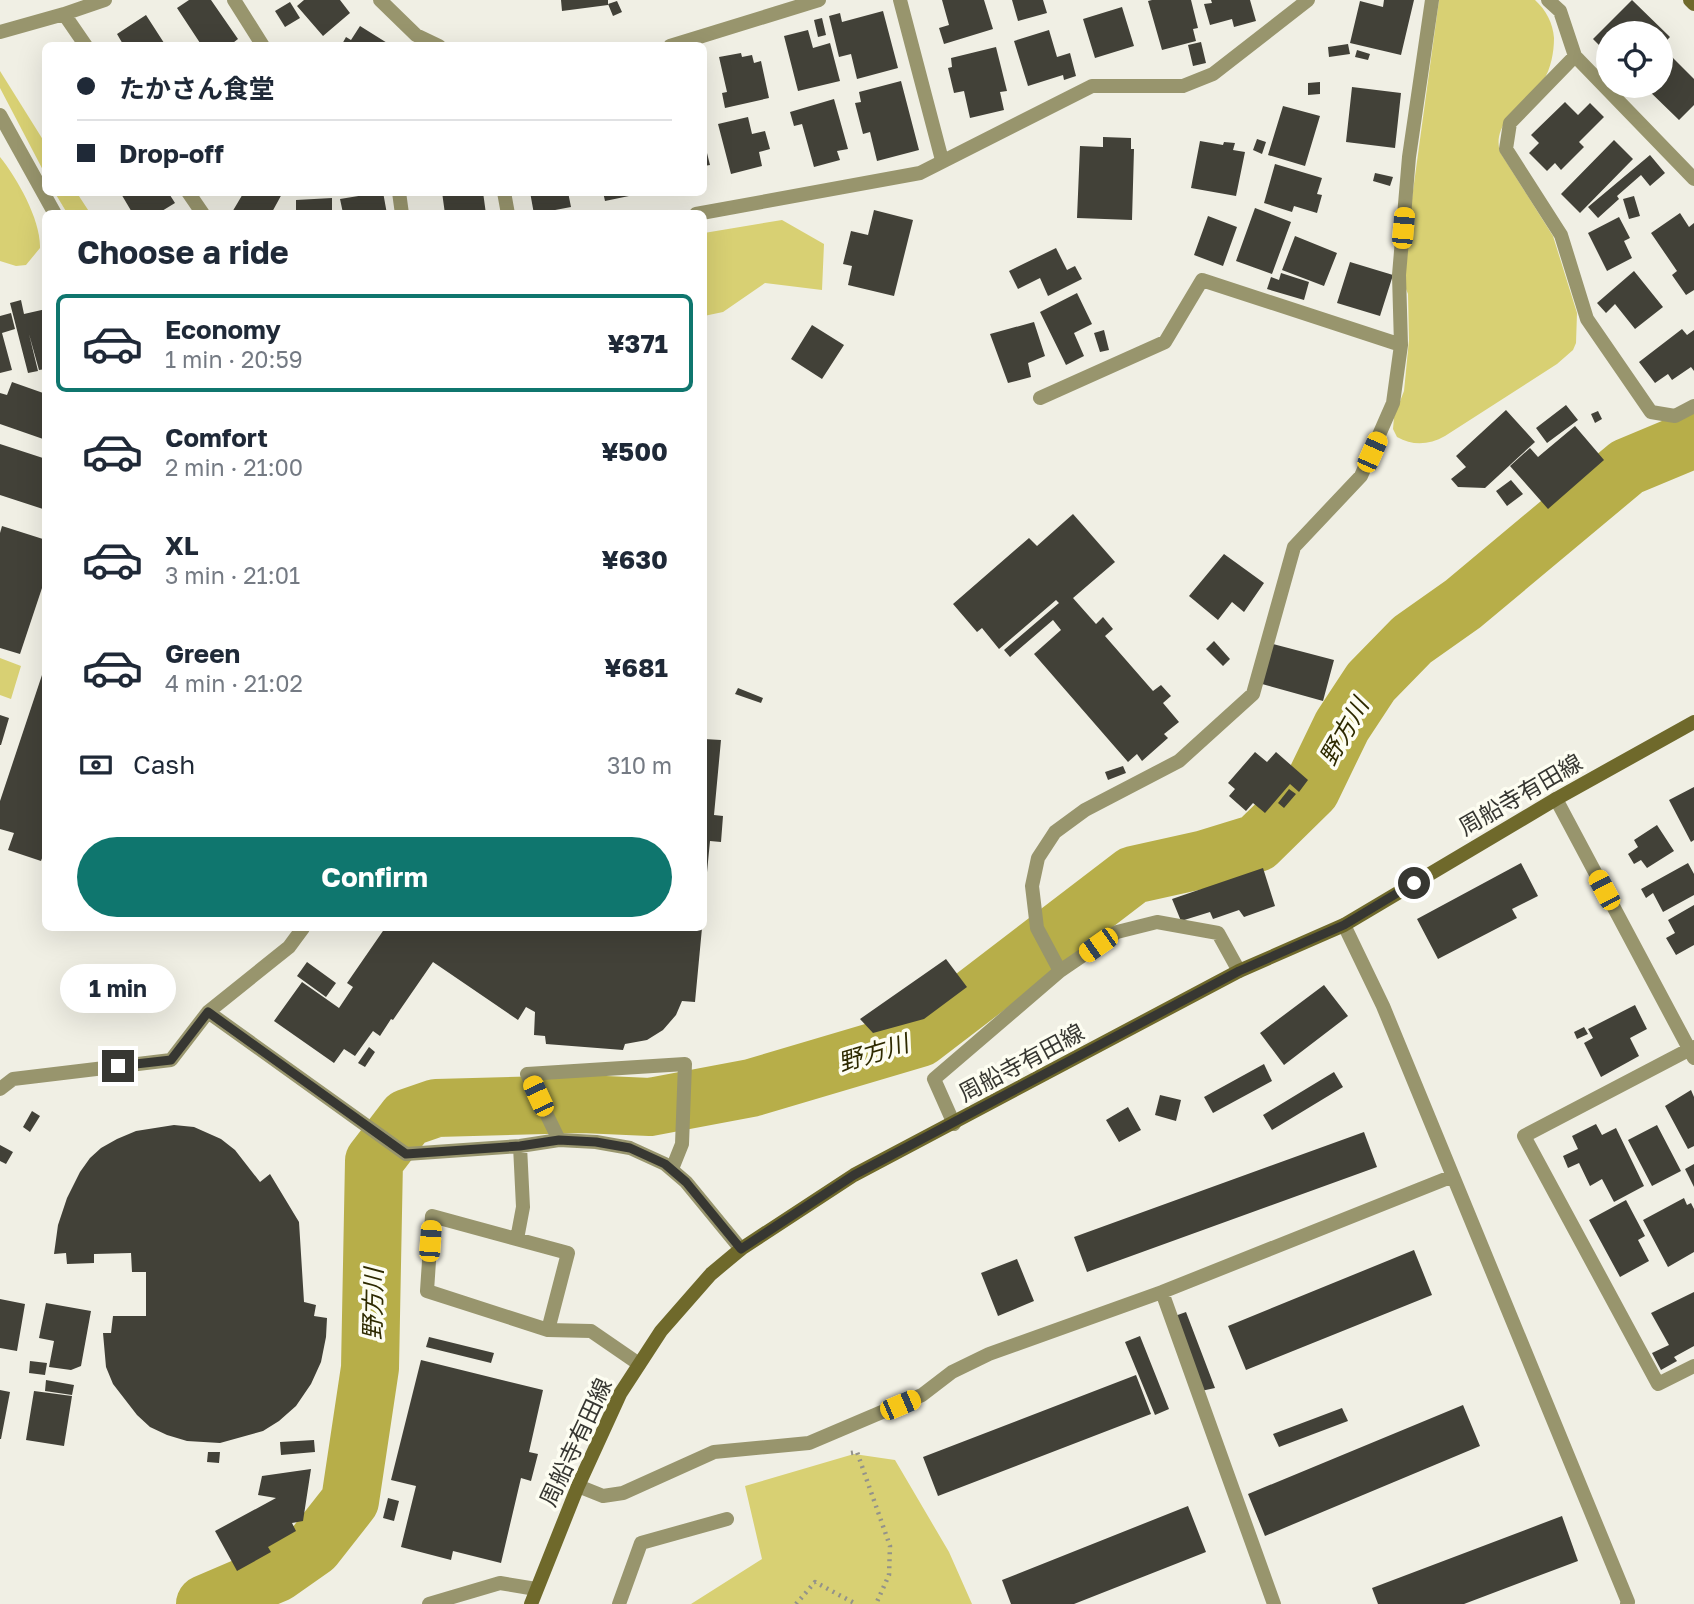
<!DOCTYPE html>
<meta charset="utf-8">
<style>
:root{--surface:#fff;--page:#f6f6f7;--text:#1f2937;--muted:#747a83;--line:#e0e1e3;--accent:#0f766e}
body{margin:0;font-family:"Golos Text","Noto Sans JP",sans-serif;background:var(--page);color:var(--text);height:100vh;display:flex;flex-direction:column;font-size:26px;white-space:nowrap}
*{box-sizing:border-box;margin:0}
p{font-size:23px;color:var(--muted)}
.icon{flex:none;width:38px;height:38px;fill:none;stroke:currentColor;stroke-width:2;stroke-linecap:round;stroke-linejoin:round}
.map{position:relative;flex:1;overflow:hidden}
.details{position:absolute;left:42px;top:210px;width:665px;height:721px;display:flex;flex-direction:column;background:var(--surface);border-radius:10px;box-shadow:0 7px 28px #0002}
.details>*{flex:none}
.guide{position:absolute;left:42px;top:42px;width:665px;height:154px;border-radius:10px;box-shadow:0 7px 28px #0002;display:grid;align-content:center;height:154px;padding:0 35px;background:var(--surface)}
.controls{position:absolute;left:1596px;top:21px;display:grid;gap:14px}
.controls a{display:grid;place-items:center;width:77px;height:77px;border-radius:50%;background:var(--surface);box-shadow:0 7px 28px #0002;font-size:35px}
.end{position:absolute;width:32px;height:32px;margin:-16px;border:9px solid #373732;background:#fff;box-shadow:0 0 0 4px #fff}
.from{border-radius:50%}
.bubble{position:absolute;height:49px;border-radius:24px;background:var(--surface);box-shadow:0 7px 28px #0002;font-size:23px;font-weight:700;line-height:49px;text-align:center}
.car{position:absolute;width:21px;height:42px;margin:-21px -10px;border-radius:9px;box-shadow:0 0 5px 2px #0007;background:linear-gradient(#f5c518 24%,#345 0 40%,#f5c518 0 76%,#345 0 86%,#f5c518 0)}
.guide b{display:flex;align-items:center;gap:24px;height:66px;font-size:26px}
.guide b+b{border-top:2px solid var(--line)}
.guide i{width:18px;height:18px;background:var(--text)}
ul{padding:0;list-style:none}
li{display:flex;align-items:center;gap:21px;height:98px;margin:0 14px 10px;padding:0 21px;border:4px solid transparent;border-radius:10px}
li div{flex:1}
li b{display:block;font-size:26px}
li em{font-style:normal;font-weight:700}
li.current{border-color:var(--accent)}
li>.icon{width:63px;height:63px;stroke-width:1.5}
h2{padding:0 35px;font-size:32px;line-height:84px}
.pay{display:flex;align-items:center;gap:18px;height:77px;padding:0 35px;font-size:26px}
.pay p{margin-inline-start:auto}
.action{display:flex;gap:14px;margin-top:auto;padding:14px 35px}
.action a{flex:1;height:80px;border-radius:42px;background:var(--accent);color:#fff;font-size:28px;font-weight:700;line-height:80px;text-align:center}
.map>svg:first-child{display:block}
.green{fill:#d8d073}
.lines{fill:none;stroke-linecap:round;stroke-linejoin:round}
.river{stroke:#b7ae49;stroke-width:58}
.building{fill:#424138}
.path{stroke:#93928a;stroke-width:4.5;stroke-dasharray:2 5;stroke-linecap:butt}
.lane{stroke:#98956d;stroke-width:14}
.street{stroke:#98956d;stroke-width:14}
.secondary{stroke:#6f692b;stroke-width:14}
.route{stroke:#373732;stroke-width:9}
.labels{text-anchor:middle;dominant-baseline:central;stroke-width:7;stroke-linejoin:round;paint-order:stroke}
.street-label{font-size:23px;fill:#373732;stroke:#fdfdf1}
.water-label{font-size:24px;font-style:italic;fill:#2e2a00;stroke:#fdfdf1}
</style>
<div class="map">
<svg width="1694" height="1604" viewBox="0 0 1694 1604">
<rect width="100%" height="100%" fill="#f0efe4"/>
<path class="green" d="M1439 0H1535C1546 10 1553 23 1554 38 1554 52 1551 69 1543 81 1527 103 1491 121 1500 152L1553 236 1577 313 1576 343 1573 350 1557 364 1445 436C1429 445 1413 446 1397 437L1393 429 1394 417 1404 391 1409 340 1408 294 1402 279 1404 257Z
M0 71 45 143V174L0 88Z
M0 157C17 178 41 220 40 248L26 265 16 266 0 261Z
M55 193H77L90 213H67Z
M782 220 824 244 822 290 765 283 723 312 704 316V233Z
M0 658 21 666 11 699 0 695Z
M854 1454 895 1460 949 1552 972 1604H691L762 1559 745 1486Z"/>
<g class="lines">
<path class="river" d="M205 1604 277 1573 314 1547 350 1501 370 1368 374 1161 407 1118 436 1108 582 1104 650 1107 751 1088 920 1038 1133 875 1205 859 1257 843 1311 790 1342 726 1371 682 1412 640 1463 604 1627 467 1694 439"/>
</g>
<path class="building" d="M189 0H211L238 39 229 46H202L177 8Z
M304 0H340L350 13 323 36 297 6Z
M561 0H608V5L562 11Z
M942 0H984L993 29 944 44 939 28 949 25Z
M1012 0H1043L1047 13 1018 21Z
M1152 0H1191L1198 28 1193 29 1196 41 1162 50 1148 1Z
M1211 0H1250L1256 21 1234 27 1232 19 1210 25 1204 4 1212 3Z
M1384 0H1414L1401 55 1350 43 1360 1 1383 7Z
M1632 0 1670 37 1661 46V33H1608V54L1593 39Z
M617 1 622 12 613 16 608 4Z
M290 2 300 18 285 27 275 11Z
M1122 7 1134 46 1095 58 1083 19Z
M883 11 898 68 857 79 851 54 839 57 829 16 840 13 842 22Z
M146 15 166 46H124L117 34Z
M822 18 826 35 818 37 814 20Z
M360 26 392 46H341L346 37 351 40Z
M808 30 813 48 830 43 840 81 798 91 784 36Z
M1049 30 1057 57 1070 53 1076 76 1064 80 1063 75 1028 86 1014 41Z
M1201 42 1206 63 1193 66 1188 45Z
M1348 44 1350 54 1329 57 1328 47Z
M996 47 1007 91 1000 92 1004 110 970 118 964 91 954 93 948 68 952 67 951 58Z
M1357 50 1370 54 1368 60 1355 57Z
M1665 50 1694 79V105L1679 120 1644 86H1661V54Z
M741 53 742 57 752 55 754 63 761 61 769 98 725 108 722 93 727 92 719 57Z
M901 81 919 150 877 161 870 132 863 134 855 103 861 102 859 92Z
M1320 82V94L1308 95V83Z
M1352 87 1401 93 1395 148 1346 142Z
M834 99 848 149 837 151 840 160 814 167 802 124 794 126 790 112Z
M1565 102 1578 115 1590 103 1604 117 1579 142 1584 147 1561 170 1555 163 1547 171 1529 153 1539 143 1531 135Z
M1283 106 1320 116 1305 166 1268 155Z
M748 117 752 134 765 131 770 149 759 152 762 166 731 174 718 124Z
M1103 137 1131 138V149H1134L1132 220 1077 218 1080 146 1103 147Z
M1257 139 1266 142 1262 154 1253 150Z
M1614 140 1633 159 1580 213 1561 194Z
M704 141 710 165 704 166Z
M1200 141 1223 145 1224 142 1235 143 1233 150 1245 152 1236 196 1191 188Z
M1650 155 1665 173 1650 186 1641 175 1617 196 1619 199 1598 218 1588 207Z
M1275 164 1322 178 1317 194 1322 195 1317 213 1294 206 1292 212 1264 203Z
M1375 173 1393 177 1390 186 1373 181Z
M120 192H168L175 203 157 214H133Z
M244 192H283L271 214H231Z
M383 192 387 214 343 213 340 199Z
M442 192H483L486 214H445Z
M530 192H568L571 207 534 214Z
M603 192H628L629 196 605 201Z
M1634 196 1640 216 1629 219 1623 199Z
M332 198V214H296V200Z
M1255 208 1291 222 1272 274 1236 261Z
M874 210 913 220 894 296 848 285 852 266 843 264 851 231 868 235Z
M1680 213 1689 227 1694 223V290L1686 295 1672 275 1677 271 1651 233Z
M1208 216 1237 227 1223 266 1194 255Z
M1619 217 1630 238 1624 241 1632 258 1607 271 1588 233Z
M1295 236 1337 253 1324 286 1282 270Z
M1056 248 1067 270 1075 266 1082 279 1048 296 1040 278 1018 289 1009 271Z
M1350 262 1393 275 1380 316 1337 303Z
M1634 271 1663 307 1635 329 1615 304 1606 313 1597 303Z
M1281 273 1309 282 1304 300 1267 289 1271 277 1279 280Z
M1077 293 1092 324 1074 333 1084 356 1066 365 1040 312Z
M21 300 24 314 46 309V369L39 370 29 334 38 371 28 373 10 303Z
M11 313 15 329 2 333 12 370 0 373V316Z
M1034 322 1045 356 1028 363 1031 377 1008 383 990 334Z
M812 325 844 345 822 379 791 359Z
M1682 329 1687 335 1694 330V371L1691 367 1672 380 1668 374 1655 383 1639 362Z
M1104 330 1109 350 1100 352 1094 333Z
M12 382 46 394V440L0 424V393L7 395Z
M1566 405 1578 420 1547 443 1536 428Z
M1506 410 1535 442 1485 488 1458 487 1451 479 1466 467 1456 456Z
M1598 411 1602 419 1595 423 1591 414Z
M1575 426 1604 460 1548 509 1510 466 1530 448 1538 457Z
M0 444 46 459V510L0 495Z
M1511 480 1523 494 1507 506 1496 491Z
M1073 514 1115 562 1073 598 1096 624 1103 617 1113 629 1105 636 1153 691 1161 685 1171 696 1163 703 1179 722 1164 734 1168 738 1142 761 1137 754 1128 762 1034 654 1061 630 1053 620 1010 657 1004 650 1059 603 1056 600 999 649 982 628 977 632 953 604 1029 538 1037 546Z
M2 526 46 540V576L20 654 0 648V533Z
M1224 554 1264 583 1244 612 1232 602 1218 620 1189 596Z
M1214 641 1230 659 1223 666 1206 649Z
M1273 644 1334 660 1323 701 1262 684Z
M46 663V848L41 861 8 850 14 833 0 829V801Z
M738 688 763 698 761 703 735 694Z
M0 715 9 718 1 745H0Z
M704 739 721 740 714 815 723 816 721 842 710 841 705 893H704Z
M1255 752 1267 762 1276 752 1308 780 1299 792 1290 784 1265 813 1253 803 1246 811 1229 796 1235 789 1228 783Z
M1123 766 1126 773 1108 780 1105 772Z
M1694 787V840L1691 842 1669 800Z
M1289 789 1296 794 1284 808 1278 803Z
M1657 825 1674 851 1647 868 1641 860 1634 864 1628 854 1638 847 1634 840Z
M1521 863 1538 896 1512 909 1517 918 1438 959 1417 919Z
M1688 863 1694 874V895L1663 912 1653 893 1646 898 1641 889Z
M1263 868 1275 906 1244 917 1239 910 1213 919 1210 912 1181 921 1172 899Z
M1694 905V945L1676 955 1666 938 1675 933 1668 920Z
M385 928H702L695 1002 682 1001 676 1015 663 1030 647 1040 625 1044 623 1050 546 1044 545 1036 534 1035 535 1012 526 1007 518 1020 433 962 393 1020 391 1019 380 1036 373 1031 355 1056 344 1049 334 1063 274 1021 302 982 339 1008 353 987 347 983Z
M946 959 967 987 924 1019 873 1033 860 1019Z
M307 962 336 983 326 997 297 976Z
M1324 985 1348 1016 1284 1065 1260 1033Z
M1635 1005 1647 1029 1630 1038 1639 1056 1601 1077 1584 1043 1593 1038 1588 1029Z
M1584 1027 1588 1034 1577 1039 1574 1032Z
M369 1047 375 1052 365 1067 358 1063Z
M1264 1064 1272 1081 1213 1113 1204 1097Z
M1334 1072 1343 1087 1272 1130 1263 1115Z
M1691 1090 1694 1097V1146L1688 1149 1665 1106Z
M1160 1095 1181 1100 1176 1121 1155 1115Z
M1128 1107 1141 1130 1119 1142 1106 1120Z
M32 1111 40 1116 30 1132 23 1127Z
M1596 1124 1602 1135 1616 1128 1644 1186 1614 1202 1602 1179 1590 1186 1579 1163 1568 1168 1563 1156 1578 1149 1572 1136Z
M174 1125 194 1127 221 1139 235 1150 260 1182 270 1174 299 1222 304 1302 316 1305 314 1316 327 1318 326 1337 321 1362 311 1384 296 1406 279 1421 263 1431 220 1443 187 1441 167 1435 150 1427 137 1415 113 1384 106 1367 103 1333H111L113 1316H146V1272H132L131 1253 94 1254V1263L67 1264 66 1253 54 1254 58 1225 67 1198 80 1172 90 1158 101 1148 117 1139 136 1131Z
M1657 1125 1681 1171 1652 1186 1628 1140Z
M1364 1132 1377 1167 1087 1272 1074 1237Z
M0 1145 13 1152 6 1164 0 1161Z
M1694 1164V1187L1685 1169Z
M1684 1198 1687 1205 1691 1203 1694 1209V1252L1668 1267 1643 1220Z
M1626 1200 1645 1236 1638 1240 1649 1261 1620 1277 1589 1220Z
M1414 1250 1432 1295 1246 1370 1228 1326Z
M1017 1259 1034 1301 998 1316 981 1273Z
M1694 1292V1346L1674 1357 1677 1361 1661 1370 1652 1353 1669 1345 1651 1313Z
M0 1299 25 1304 17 1351 0 1348Z
M46 1303 91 1311 81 1366 71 1370 49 1367 54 1341 39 1338Z
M1186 1312 1215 1388 1201 1391 1172 1317Z
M1140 1336 1169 1409 1155 1415 1125 1342Z
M429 1337 494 1353 491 1363 426 1347Z
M421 1360 543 1390 529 1452 538 1454 531 1481 521 1478 501 1563 453 1551 451 1560 401 1547 416 1486 391 1480Z
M30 1361 47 1363 45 1375 29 1373Z
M1136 1375 1151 1414 938 1496 923 1457Z
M46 1380 74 1385 72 1395 45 1391Z
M0 1390 10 1392 1 1439H0Z
M34 1391 72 1396 64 1446 26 1440Z
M1463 1405 1480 1446 1265 1536 1248 1494Z
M1342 1408 1348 1421 1279 1447 1273 1434Z
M314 1440 315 1452 281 1455 280 1442Z
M208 1452H220L219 1463 207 1462Z
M311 1469 303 1521 292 1523 296 1531 268 1547 271 1552 237 1571 215 1531 276 1498 258 1495 262 1476Z
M388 1498 399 1501 394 1521 383 1518Z
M1188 1506 1206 1552 1074 1604H1011L1002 1580Z
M1562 1516 1578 1561 1464 1604H1378L1372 1588Z"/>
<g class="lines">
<path class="path" d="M851 1453 857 1452 890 1546 889 1575 876 1604
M796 1604 815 1582 856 1604"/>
<path class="lane" d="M559 1140 527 1074 685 1064 682 1144 672 1169
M619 1604 641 1543 727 1519"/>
<path class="street" d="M234 0 263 46
M380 0 416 35 439 46
M900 0 942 160
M1548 0 1560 11 1575 56 1694 179
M64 14 86 46
M0 32 64 14 105 0
M670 46 819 0
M1575 56 1510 123 1506 149 1561 235 1587 319 1651 412 1675 416 1694 406
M0 115 55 214
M188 192 203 214
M399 192 402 214
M504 192 508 214
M696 214 920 173 1092 86H1183L1213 74 1308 0
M1040 398 1165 342 1202 280 1401 345
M1556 799 1694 1058
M1344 925 1383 1006 1628 1602 1627 1604
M1060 971 1037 928 1032 886 1038 858 1055 832 1085 810 1179 761 1253 694 1294 547 1361 476 1393 403 1401 345 1399 275 1409 157 1432 0
M208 1012 406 1154 520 1146 559 1140 596 1142 630 1148 665 1164 686 1182 741 1249
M1694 1047 1524 1136 1658 1384 1694 1366
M0 1089 13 1079 171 1060 208 1012 289 947 303 928
M954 1124 934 1079 1060 971 1117 932 1157 922 1218 933 1239 971
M517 1239 523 1207 520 1146
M1162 1292 1274 1604
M548 1330 568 1253 432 1216 427 1291 548 1330 591 1331 639 1364
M578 1486 603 1496 623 1493 714 1452 809 1443 922 1395 952 1372 989 1354 1162 1292 1453 1176
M429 1604 500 1583 536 1589"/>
<path class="secondary" d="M1690 0 1694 4
M531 1604 578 1486 620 1394 661 1331 711 1274 741 1249 854 1175 1239 971 1344 925 1556 799 1694 722"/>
</g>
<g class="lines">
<path class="route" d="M118 1066 171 1060 208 1012 406 1154 520 1146 559 1140 596 1142 630 1148 665 1164 686 1182 741 1249 854 1175 1239 971 1344 925 1414 883"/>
</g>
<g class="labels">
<g class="street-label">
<text transform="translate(1520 794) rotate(-30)">周船寺有田線</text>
<text transform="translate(1021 1062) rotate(-28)">周船寺有田線</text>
<text transform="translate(575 1442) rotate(-65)">周船寺有田線</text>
</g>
<g class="water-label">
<text transform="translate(1343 731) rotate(-60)">野方川</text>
<text transform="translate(873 1052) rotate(-17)">野方川</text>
<text transform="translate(372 1304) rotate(-89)">野方川</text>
</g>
</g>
</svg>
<div class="controls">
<a><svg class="icon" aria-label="locate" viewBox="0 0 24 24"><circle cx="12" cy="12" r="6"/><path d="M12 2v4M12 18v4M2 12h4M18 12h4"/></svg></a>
</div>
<i class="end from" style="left:1414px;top:883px"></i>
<i class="end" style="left:118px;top:1066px"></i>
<div class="bubble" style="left:60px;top:964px;width:116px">1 min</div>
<i class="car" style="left:1403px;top:228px;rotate:5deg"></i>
<i class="car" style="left:1372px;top:452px;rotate:24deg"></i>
<i class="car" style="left:1604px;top:890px;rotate:332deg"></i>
<i class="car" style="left:1098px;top:945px;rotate:235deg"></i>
<i class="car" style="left:538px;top:1096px;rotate:335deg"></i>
<i class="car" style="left:430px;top:1241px;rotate:4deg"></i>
<i class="car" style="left:900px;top:1405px;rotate:67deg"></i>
<div class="guide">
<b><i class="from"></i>たかさん食堂</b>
<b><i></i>Drop-off</b>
</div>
<section class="details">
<h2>Choose a ride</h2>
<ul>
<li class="current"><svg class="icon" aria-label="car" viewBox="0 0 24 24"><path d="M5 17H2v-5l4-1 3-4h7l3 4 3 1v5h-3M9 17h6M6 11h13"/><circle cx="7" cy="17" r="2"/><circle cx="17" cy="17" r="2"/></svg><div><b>Economy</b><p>1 min · 20:59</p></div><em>¥371</em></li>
<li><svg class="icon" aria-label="car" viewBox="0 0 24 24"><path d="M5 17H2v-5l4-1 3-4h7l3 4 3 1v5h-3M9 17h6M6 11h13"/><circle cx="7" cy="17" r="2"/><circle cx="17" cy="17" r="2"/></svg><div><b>Comfort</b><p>2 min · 21:00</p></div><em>¥500</em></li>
<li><svg class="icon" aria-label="car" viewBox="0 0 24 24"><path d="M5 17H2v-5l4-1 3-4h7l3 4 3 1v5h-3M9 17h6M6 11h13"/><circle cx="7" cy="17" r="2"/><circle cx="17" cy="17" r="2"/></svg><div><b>XL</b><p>3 min · 21:01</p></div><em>¥630</em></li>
<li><svg class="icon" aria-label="car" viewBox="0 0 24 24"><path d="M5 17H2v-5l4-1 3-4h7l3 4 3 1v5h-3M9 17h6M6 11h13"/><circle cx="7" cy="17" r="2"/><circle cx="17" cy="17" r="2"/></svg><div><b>Green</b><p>4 min · 21:02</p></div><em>¥681</em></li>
</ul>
<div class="pay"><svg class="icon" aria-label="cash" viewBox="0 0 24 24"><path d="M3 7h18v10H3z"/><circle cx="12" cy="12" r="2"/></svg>Cash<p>310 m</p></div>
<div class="action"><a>Confirm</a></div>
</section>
</div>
